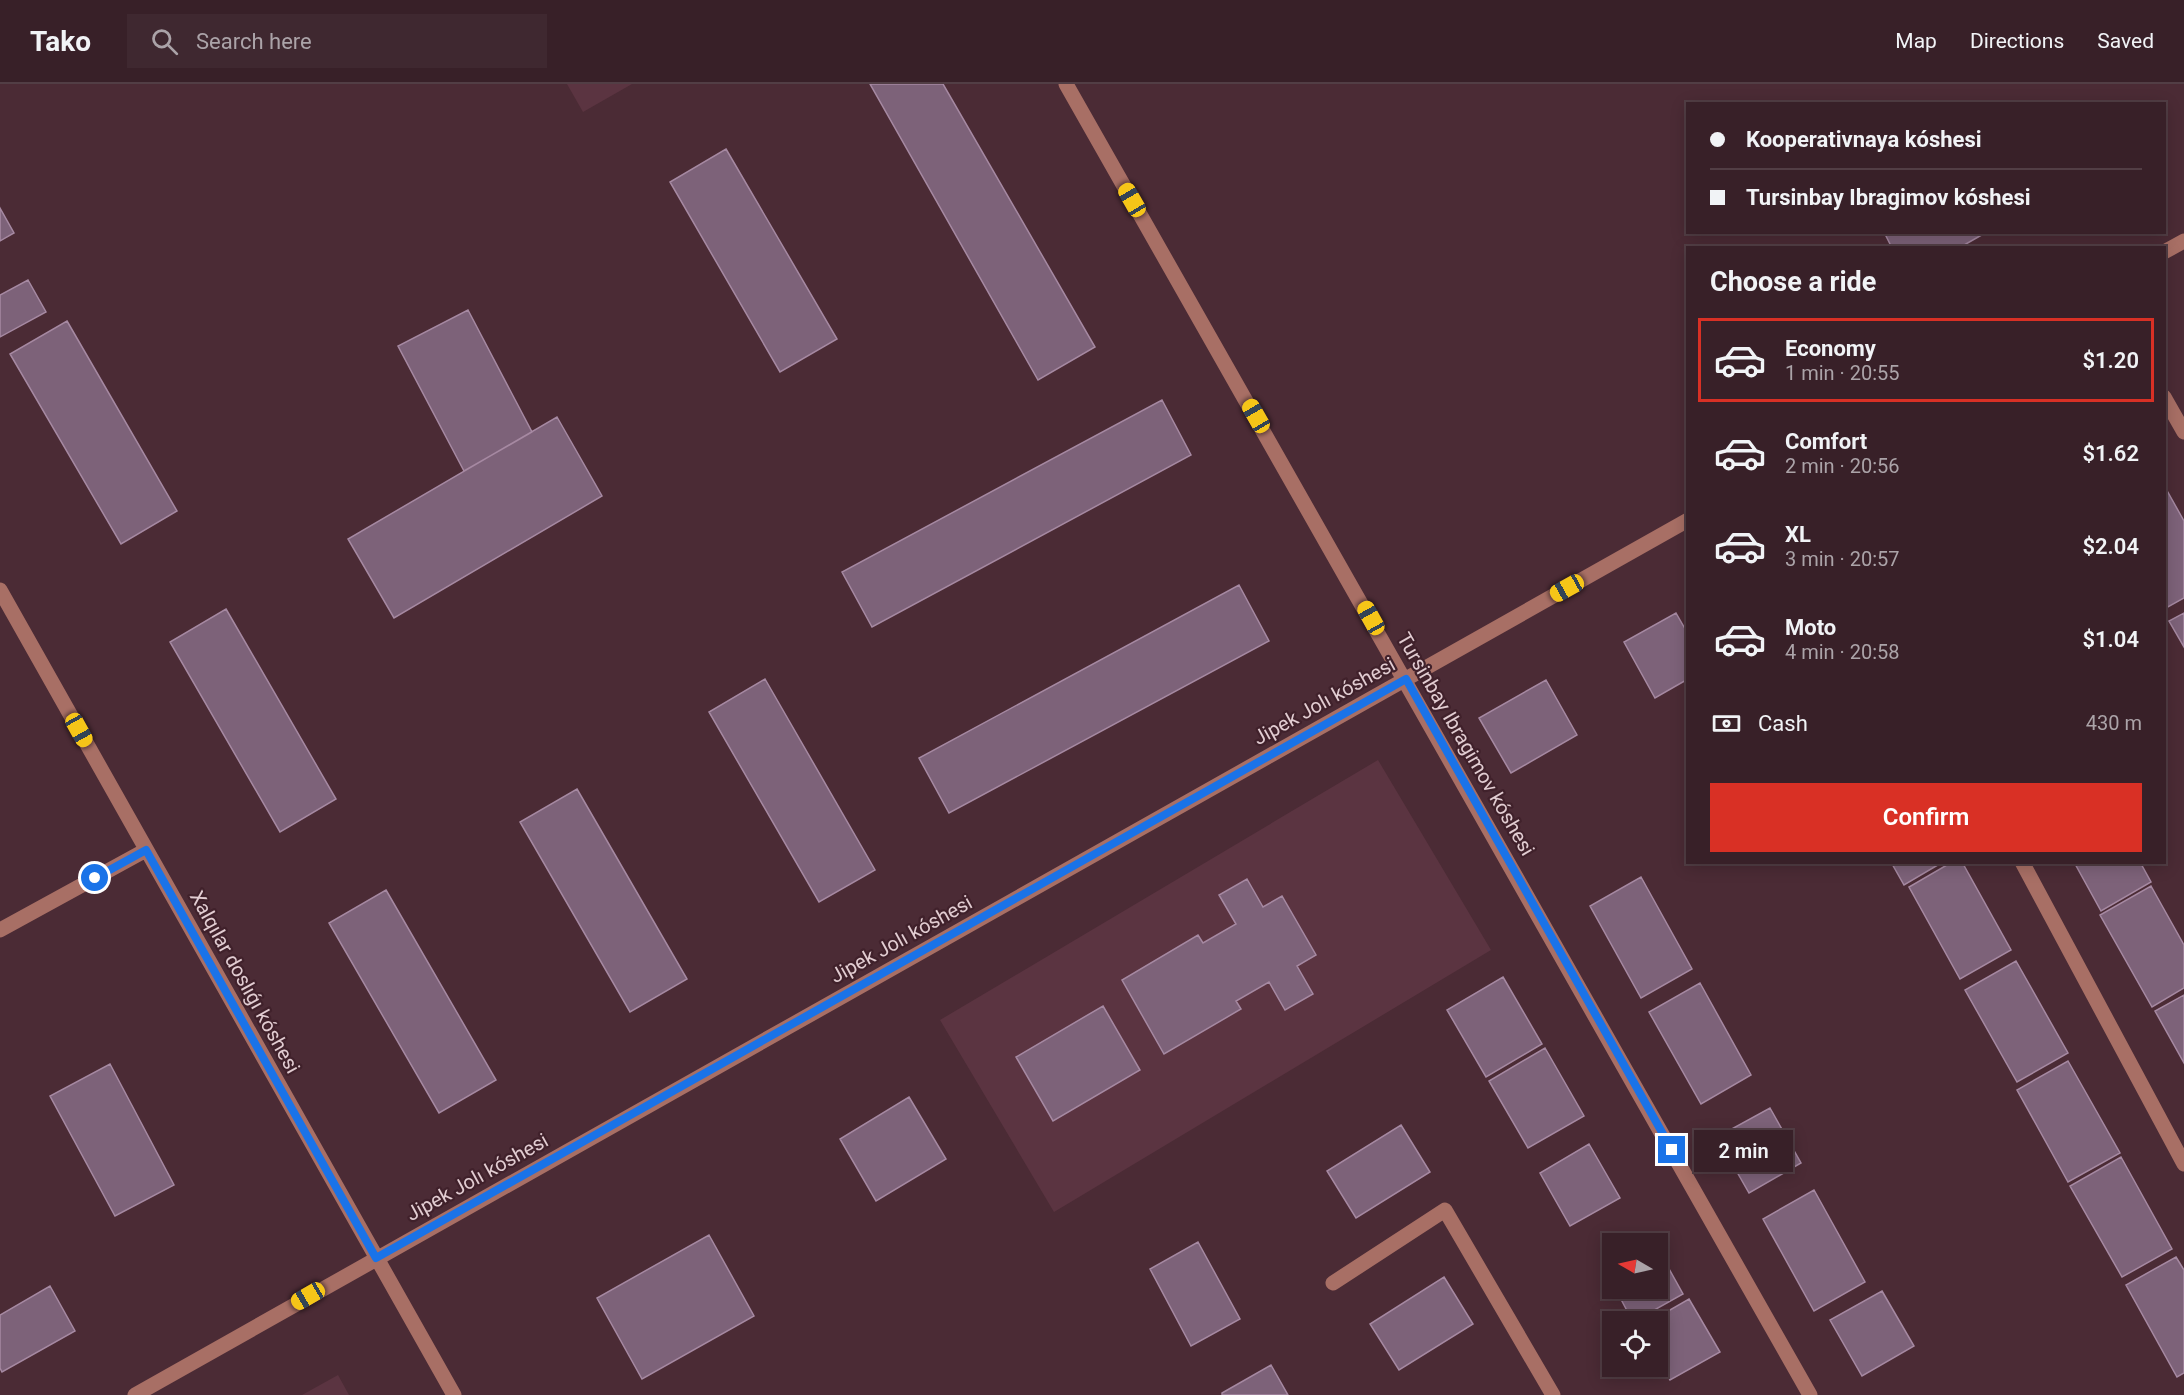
<!DOCTYPE html>
<meta charset="utf-8">
<style>
:root{--surface:#382028;--page:#3f2830;--text:#f1f3f6;--muted:#aba3a8;--line:#523e45;--accent:#d93025}
body{margin:0;font-family:Roboto,sans-serif;background:var(--page);color:var(--text);height:100vh;display:flex;flex-direction:column;font-size:22px;white-space:nowrap}
*{box-sizing:border-box;margin:0}
p{font-size:20px;color:var(--muted)}
.icon{flex:none;width:33px;height:33px;fill:none;stroke:currentColor;stroke-width:2;stroke-linecap:round;stroke-linejoin:round}
.map{position:relative;flex:1;overflow:hidden}
.details{position:absolute;left:1686px;top:162px;width:480px;height:618px;display:flex;flex-direction:column;background:var(--surface);border-radius:0px;box-shadow:0 3px 15px #0003,0 0 0 2px var(--line)}
.details>*{flex:none}
.top-card{position:absolute;left:1686px;top:18px;width:480px;height:132px;border-radius:0px;box-shadow:0 3px 15px #0003,0 0 0 2px var(--line);display:grid;align-content:center;height:132px;padding:0 24px;background:var(--surface)}
.needle{width:39px;rotate:279deg}
.buttons{position:absolute;left:1602px;top:1149px;display:grid;gap:12px}
.buttons a{display:grid;place-items:center;width:66px;height:66px;border-radius:0px;background:var(--surface);box-shadow:0 3px 15px #0003,0 0 0 2px var(--line);font-size:30px}
.end{position:absolute;width:27px;height:27px;margin:-14px;border:8px solid #1a73e8;background:#fff;box-shadow:0 0 0 3px #fff}
.from{border-radius:50%}
.bubble{position:absolute;height:42px;border-radius:0px;background:var(--surface);box-shadow:0 3px 15px #0003,0 0 0 2px var(--line);font-size:20px;font-weight:600;line-height:42px;text-align:center}
.car{position:absolute;width:18px;height:36px;margin:-18px -9px;border-radius:8px;box-shadow:0 0 4px 2px #0007;background:linear-gradient(#f5c518 24%,#345 0 40%,#f5c518 0 76%,#345 0 86%,#f5c518 0)}
.top-card b{display:flex;align-items:center;gap:21px;height:57px;font-size:22px}
.top-card b+b{border-top:2px solid var(--line)}
.top-card i{width:15px;height:15px;background:var(--text)}
ul{padding:0;list-style:none}
li{display:flex;align-items:center;gap:18px;height:84px;margin:0 12px 9px;padding:0 12px;border:3px solid transparent;border-radius:0px}
li div{flex:1}
li b{display:block;font-size:22px}
li em{font-style:normal;font-weight:600}
li.active{border-color:var(--accent)}
li>.icon{width:54px;height:54px;stroke-width:1.5}
h2{padding:0 24px;font-size:27px;line-height:72px}
.pay{display:flex;align-items:center;gap:15px;height:66px;padding:0 24px;font-size:22px}
.pay p{margin-inline-start:auto}
.action{display:flex;gap:12px;margin-top:auto;padding:12px 24px}
.action a{flex:1;height:69px;border-radius:0px;background:var(--accent);color:#fff;font-size:24px;font-weight:600;line-height:69px;text-align:center}
header{display:flex;align-items:center;gap:36px;box-sizing:border-box;height:84px;padding:0 30px;background:var(--surface);border-bottom:2px solid var(--line)}
header strong{font-size:28px}
nav{display:flex;gap:33px;margin-inline-start:auto;font-size:21px}
.search{width:420px;height:54px;background:var(--page);display:flex;align-items:center;gap:15px;box-sizing:border-box;padding:0 21px;border-radius:0px;color:var(--muted);font-size:22px}
.map>svg:first-child{display:block}
.built{fill:#5b3441}
.building{fill:#7d6279;stroke:#a689a2;stroke-width:1.5}
.lines{fill:none;stroke-linecap:round;stroke-linejoin:round}
.minor{stroke:#a86f65;stroke-width:15}
.route{stroke:#1a73e8;stroke-width:8}
.labels{text-anchor:middle;dominant-baseline:central;stroke-width:4.5;stroke-linejoin:round;paint-order:stroke}
.street-label{font-size:20px;fill:#e2cdd2;stroke:#40212b}
</style>
<header>
<strong>Tako</strong>
<div class="search"><svg class="icon" aria-label="search" viewBox="0 0 24 24"><circle cx="10" cy="10" r="6"/><path d="M15 15l6 6"/></svg>Search here</div>
<nav><a>Map</a><a>Directions</a><a>Saved</a></nav>
</header>
<div class="map">
<svg width="2184" height="1311" viewBox="0 0 2184 1311">
<rect width="100%" height="100%" fill="#4b2b35"/>
<path class="built" d="M567 0H632L583 28Z
M1378 676 1491 866 1054 1128 940 936Z
M338 1291 349 1311H302Z"/>
<path class="building" d="M870 0H943L1095 263 1038 296Z
M726 65 837 255 780 288 670 98Z
M0 124 14 149 0 157Z
M1884 148H1987L1959 164H1892Z
M28 196 46 228 0 253V211Z
M468 226 532 348 464 387 398 262Z
M67 237 177 427 121 460 10 270Z
M1162 316 1191 371 872 543 842 488Z
M557 333 602 412 394 534 348 455Z
M2165 403 2184 437V514L2166 524Z
M1239 501 1269 557 949 729 919 674Z
M226 525 336 715 280 748 170 558Z
M1676 529 1688 550V595L1655 614 1624 558Z
M2184 529V563L2169 537Z
M765 595 875 786 819 818 709 628Z
M1546 596 1577 651 1511 689 1479 634Z
M577 705 687 895 630 928 520 738Z
M1891 778H1943L1904 801Z
M1952 778H1962L2011 866 1960 895 1909 803Z
M2074 778H2140L2151 798 2101 827Z
M1641 793 1692 885 1641 914 1590 822Z
M1247 795 1263 823 1282 812 1316 871 1297 882 1313 910 1285 926 1269 898 1236 917 1241 925 1164 970 1122 896 1198 851 1203 859 1236 840 1219 811Z
M2151 802 2184 861V904L2152 923 2100 831Z
M386 806 496 996 439 1029 329 839Z
M2016 877 2068 969 2017 998 1965 906Z
M1503 893 1542 960 1486 993 1447 926Z
M1700 899 1751 991 1701 1020 1649 928Z
M2184 911V979L2155 927Z
M1103 922 1140 986 1053 1037 1016 973Z
M1545 964 1584 1032 1528 1064 1489 997Z
M2068 977 2120 1069 2068 1098 2017 1006Z
M110 980 174 1101 115 1132 50 1012Z
M909 1013 946 1075 876 1117 840 1055Z
M1770 1024 1801 1079 1749 1109 1717 1053Z
M1401 1041 1430 1088 1356 1134 1327 1087Z
M1589 1060 1620 1114 1570 1142 1540 1089Z
M2121 1073 2172 1165 2122 1193 2070 1102Z
M1814 1106 1865 1198 1814 1227 1763 1135Z
M709 1151 754 1232 642 1295 597 1214Z
M1198 1158 1240 1235 1191 1262 1150 1185Z
M1658 1165 1683 1210 1633 1238 1615 1204H1658Z
M2176 1173 2184 1186V1289L2177 1293 2126 1201Z
M1612 1180V1200L1604 1185Z
M1444 1193 1473 1240 1399 1286 1370 1240Z
M50 1202 75 1247 2 1288 0 1284V1231Z
M1882 1207 1914 1262 1862 1292 1830 1236Z
M1689 1215 1720 1268 1670 1296 1658 1273V1238H1649Z
M1271 1281 1288 1311H1222V1309Z"/>
<g class="lines">
<path class="minor" d="M1066 0 1810 1311
M2164 168 2184 157
M2164 313 2184 348
M0 506 454 1311
M2022 778 2184 1080
M0 846 146 766
M1333 1199 1445 1126 1553 1311
M135 1311 1688 436"/>
</g>
<g class="lines">
<path class="route" d="M95 794 146 766 376 1174 1406 595 1672 1066"/>
</g>
<g class="labels">
<g class="street-label">
<text transform="translate(1324 617) rotate(-29)">Jipek Jolı kóshesi</text>
<text transform="translate(1466 660) rotate(60)">Tursinbay Ibragimov kóshesi</text>
<text transform="translate(901 855) rotate(-29)">Jipek Jolı kóshesi</text>
<text transform="translate(245 898) rotate(61)">Xalqılar doslıǵı kóshesi</text>
<text transform="translate(477 1093) rotate(-29)">Jipek Jolı kóshesi</text>
</g>
</g>
</svg>
<div class="buttons">
<a><svg class="needle" viewBox="-14 -14 28 28"><path d="M0-13l5 13h-10z" fill="#e53935"/><path d="M0 13l5-13h-10z" fill="#aba3a8"/></svg></a>
<a><svg class="icon" aria-label="locate" viewBox="0 0 24 24"><circle cx="12" cy="12" r="6"/><path d="M12 2v4M12 18v4M2 12h4M18 12h4"/></svg></a>
</div>
<i class="end from" style="left:95px;top:794px"></i>
<i class="end" style="left:1672px;top:1066px"></i>
<div class="bubble" style="left:1694px;top:1046px;width:99px">2 min</div>
<i class="car" style="left:1132px;top:116px;rotate:330deg"></i>
<i class="car" style="left:1256px;top:332px;rotate:330deg"></i>
<i class="car" style="left:1567px;top:504px;rotate:241deg"></i>
<i class="car" style="left:1371px;top:534px;rotate:331deg"></i>
<i class="car" style="left:79px;top:646px;rotate:151deg"></i>
<i class="car" style="left:308px;top:1212px;rotate:240deg"></i>
<div class="top-card">
<b><i class="from"></i>Kooperativnaya kóshesi</b>
<b><i></i>Tursinbay Ibragimov kóshesi</b>
</div>
<section class="details">
<h2>Choose a ride</h2>
<ul>
<li class="active"><svg class="icon" aria-label="car" viewBox="0 0 24 24"><path d="M5 17H2v-5l4-1 3-4h7l3 4 3 1v5h-3M9 17h6M6 11h13"/><circle cx="7" cy="17" r="2"/><circle cx="17" cy="17" r="2"/></svg><div><b>Economy</b><p>1 min · 20:55</p></div><em>$1.20</em></li>
<li><svg class="icon" aria-label="car" viewBox="0 0 24 24"><path d="M5 17H2v-5l4-1 3-4h7l3 4 3 1v5h-3M9 17h6M6 11h13"/><circle cx="7" cy="17" r="2"/><circle cx="17" cy="17" r="2"/></svg><div><b>Comfort</b><p>2 min · 20:56</p></div><em>$1.62</em></li>
<li><svg class="icon" aria-label="car" viewBox="0 0 24 24"><path d="M5 17H2v-5l4-1 3-4h7l3 4 3 1v5h-3M9 17h6M6 11h13"/><circle cx="7" cy="17" r="2"/><circle cx="17" cy="17" r="2"/></svg><div><b>XL</b><p>3 min · 20:57</p></div><em>$2.04</em></li>
<li><svg class="icon" aria-label="car" viewBox="0 0 24 24"><path d="M5 17H2v-5l4-1 3-4h7l3 4 3 1v5h-3M9 17h6M6 11h13"/><circle cx="7" cy="17" r="2"/><circle cx="17" cy="17" r="2"/></svg><div><b>Moto</b><p>4 min · 20:58</p></div><em>$1.04</em></li>
</ul>
<div class="pay"><svg class="icon" aria-label="cash" viewBox="0 0 24 24"><path d="M3 7h18v10H3z"/><circle cx="12" cy="12" r="2"/></svg>Cash<p>430 m</p></div>
<div class="action"><a>Confirm</a></div>
</section>
</div>
